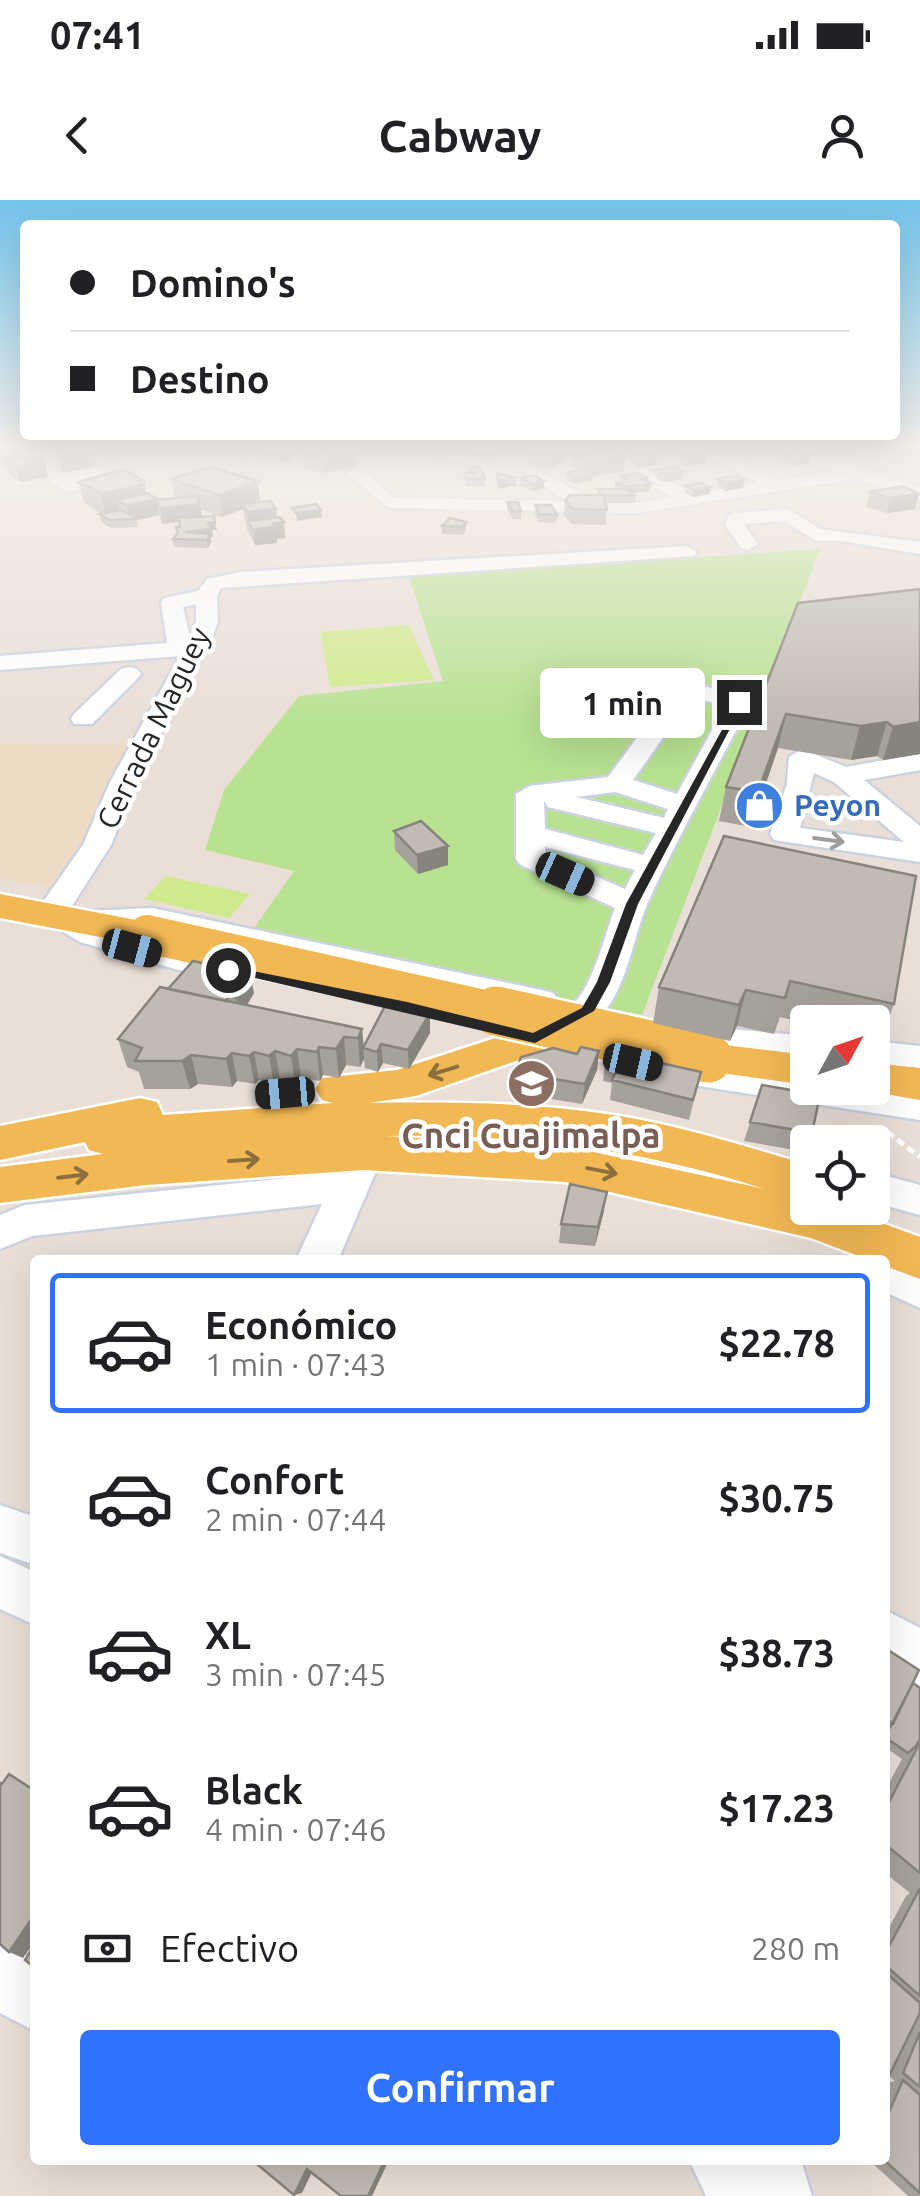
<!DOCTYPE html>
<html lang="es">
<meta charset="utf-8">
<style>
:root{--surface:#fff;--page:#f6f6f6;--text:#202124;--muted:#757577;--line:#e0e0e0;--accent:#3172fc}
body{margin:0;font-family:Ubuntu,sans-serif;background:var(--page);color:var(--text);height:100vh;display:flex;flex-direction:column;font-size:38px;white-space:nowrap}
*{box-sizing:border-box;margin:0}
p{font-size:32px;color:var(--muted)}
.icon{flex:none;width:55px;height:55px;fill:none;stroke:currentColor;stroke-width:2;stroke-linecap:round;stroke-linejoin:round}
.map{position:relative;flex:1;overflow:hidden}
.sheet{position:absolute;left:30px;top:1055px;width:860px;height:910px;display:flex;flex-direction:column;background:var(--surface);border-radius:10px;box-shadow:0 10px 40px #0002}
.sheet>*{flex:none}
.banner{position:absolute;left:20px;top:20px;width:880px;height:220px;border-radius:10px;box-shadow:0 10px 40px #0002;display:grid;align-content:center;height:220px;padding:0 50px;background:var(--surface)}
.needle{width:65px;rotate:50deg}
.controls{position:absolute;left:790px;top:805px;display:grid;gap:20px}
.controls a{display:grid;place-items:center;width:100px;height:100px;border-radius:10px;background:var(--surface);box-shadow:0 10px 40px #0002;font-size:50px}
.end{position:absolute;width:45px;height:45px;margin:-22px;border:12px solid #262626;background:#fff;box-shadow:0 0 0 5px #fff}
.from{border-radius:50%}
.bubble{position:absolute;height:70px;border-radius:10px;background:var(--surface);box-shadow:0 10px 40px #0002;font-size:32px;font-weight:700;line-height:70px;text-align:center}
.car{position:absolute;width:30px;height:60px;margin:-30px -15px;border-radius:12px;box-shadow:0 0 8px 2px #0007;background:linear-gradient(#222 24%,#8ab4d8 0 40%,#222 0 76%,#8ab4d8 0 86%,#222 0)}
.banner b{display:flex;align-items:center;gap:35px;height:95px;font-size:38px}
.banner b+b{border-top:2px solid var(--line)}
.banner i{width:25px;height:25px;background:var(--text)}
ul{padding:18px 0 0;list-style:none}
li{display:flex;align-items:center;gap:30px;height:140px;margin:0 20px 15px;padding:0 30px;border:5px solid transparent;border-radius:10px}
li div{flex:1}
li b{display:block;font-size:38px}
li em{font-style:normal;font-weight:700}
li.active{border-color:var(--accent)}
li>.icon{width:90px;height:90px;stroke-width:1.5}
.pay{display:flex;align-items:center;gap:25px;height:110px;padding:0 50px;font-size:38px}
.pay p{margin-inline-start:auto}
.primary-button{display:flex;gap:20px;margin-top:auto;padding:20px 50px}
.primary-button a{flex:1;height:115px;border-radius:10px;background:var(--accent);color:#fff;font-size:40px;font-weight:700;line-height:115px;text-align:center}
.status{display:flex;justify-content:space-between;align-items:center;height:70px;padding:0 50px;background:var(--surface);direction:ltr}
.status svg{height:28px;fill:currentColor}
header{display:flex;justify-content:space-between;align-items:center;height:130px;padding:0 50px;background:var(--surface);font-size:45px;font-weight:700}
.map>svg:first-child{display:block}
.education{fill:#eddbc5}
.green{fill:#b8e291}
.pitch{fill:#cfea8c}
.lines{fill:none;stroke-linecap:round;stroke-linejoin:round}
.minor-casing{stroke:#ccd3e0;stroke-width:5}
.major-casing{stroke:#fff;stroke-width:5}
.path{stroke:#fff;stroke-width:5;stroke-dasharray:8 5;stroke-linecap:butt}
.minor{fill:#fff;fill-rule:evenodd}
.major{fill:#f2b854;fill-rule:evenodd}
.major-bridge-far1-casing{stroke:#fff;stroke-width:41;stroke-linecap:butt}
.major-bridge-casing{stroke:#fff;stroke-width:54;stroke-linecap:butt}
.major-bridge-far1{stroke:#f2b854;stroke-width:38}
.major-bridge{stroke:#f2b854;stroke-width:49}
.wall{fill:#a6a19a}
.shaded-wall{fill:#87837d}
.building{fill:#c1bbb3;stroke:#87837d;stroke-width:2.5}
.oneway{stroke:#9d9d9d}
.oneway2{stroke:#8c6f3d}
.route{fill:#262626}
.labels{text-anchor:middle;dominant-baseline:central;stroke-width:9;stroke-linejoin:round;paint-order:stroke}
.far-street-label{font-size:30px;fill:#262626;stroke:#fff}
.far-shop-label{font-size:30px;font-weight:bold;fill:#366cbe;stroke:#fff;text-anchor:start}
.education-label{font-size:35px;font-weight:bold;fill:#785e54;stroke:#fff}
</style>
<div class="status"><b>07:41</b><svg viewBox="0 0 49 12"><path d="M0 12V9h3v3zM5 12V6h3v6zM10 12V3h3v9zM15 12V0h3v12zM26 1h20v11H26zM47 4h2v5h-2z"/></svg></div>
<header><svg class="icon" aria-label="back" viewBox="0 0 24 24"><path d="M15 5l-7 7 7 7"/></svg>Cabway<svg class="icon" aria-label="person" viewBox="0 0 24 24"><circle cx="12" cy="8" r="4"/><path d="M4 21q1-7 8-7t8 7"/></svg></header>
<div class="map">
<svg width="920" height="1996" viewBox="0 0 920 1996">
<rect width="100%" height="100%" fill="#eadfd7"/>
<path class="education" d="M0 544 133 545 98 631 58 688 0 679Z"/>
<path class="green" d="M820 349 642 815 250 734 294 671 205 650 224 590 299 496 443 481 409 377Z"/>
<path class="pitch" d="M409 425 434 480 330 487 320 432Z
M166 676 250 694 229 718 144 699Z"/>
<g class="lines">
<defs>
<path id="minor" d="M11 246H23L62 273 117 264 148 286 106 298 75 281 80 287 77 291H65L11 254ZM108 274 124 284 109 287 93 277Z
M219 246H268L242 255Z
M407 246H433L479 260 471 265Z
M688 246H708L779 280 834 272 765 246H788L838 262 869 246H889L854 267 920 288V299L855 279 637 313 389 308 346 273 361 269 394 298 569 301 527 277 524 273 533 268 597 302 637 303 672 297 607 262V254L613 253 693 294 758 283Z
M788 309 820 329 920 342V354L841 341H816L784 321 744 324 758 344 748 350 741 348 725 325 729 315 736 313Z
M687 346 697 352 694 356 221 388 217 396 218 422 207 450 193 470 136 582 111 645 68 712 152 708 541 790 553 793 558 801 553 809 541 812 152 726 101 728 198 755 202 762 198 769 186 772 80 742 52 725 38 723 33 716 83 645 110 582 180 456 0 470V456L167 443 161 403 164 398 198 391 207 379 240 372ZM196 404V422L190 437 183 407Z
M129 467 137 469 141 474 137 479 92 524H74L71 519 74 514 121 469Z
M695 484 748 497 751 502C717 568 679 634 648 702 632 739 628 786 600 817 586 832 551 848 531 842L526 834C536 817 558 816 573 804 592 788 606 732 615 708L521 665 516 659V594L530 586 608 577 666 498ZM699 499 725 506 677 594 633 580 684 508ZM615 592 668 609 664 618 576 597ZM544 601 548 607 656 633 643 655 545 629ZM545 647 635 670 625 689 546 655Z
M802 549 846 567 920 554V570L864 580 920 626V662L774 640 770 634 787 584 789 557ZM814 573 834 582 904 642 800 628Z
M671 818 730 829 808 836V860L730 853 659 837 654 829 659 821Z
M872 841 920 846V870L872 865Z
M667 858 808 878V888L872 887 920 894V920L654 879 649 870 654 861Z
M357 955 371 959 377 969 338 1060H296L322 1004 32 1036 0 1049V1015L25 1005 336 973 343 959Z
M872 972 920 985V1015L872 1002Z
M885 1055 920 1071V1108L885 1092V1060H870Z
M0 1305 35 1317V1365L0 1353Z
M0 1356 35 1372V1425L0 1409Z
M885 1410 920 1428V1487L885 1469Z
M0 1742 35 1759V1831L0 1813Z
M689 1960H801L812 1996H706Z"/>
<path id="major" d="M0 694 147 722 161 726 167 734 161 742 147 746 0 718Z
M535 825 550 829 557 839 550 849 416 896 369 903C448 902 528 902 607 914 675 924 741 945 808 965V1008H841L920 1037V1079L885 1066V1060H869L811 1038 566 982 365 970 146 985 0 1003V967L103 954 89 950 85 942 0 960V926L140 898 157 902 163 915 333 903 322 900 315 889 322 878 397 870ZM386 936C520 934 638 948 765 989L566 946Z
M708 843 808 855V885L692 869 686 858 692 847Z
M872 863 920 868V900L856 889 872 888Z"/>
</defs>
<use href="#minor" class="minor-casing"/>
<use href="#major" class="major-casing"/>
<path class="path" d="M887 932 920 957"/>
<use href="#minor" class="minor"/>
<use href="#major" class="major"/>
<defs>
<path id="major-bridge-far1" d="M147 734 507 814"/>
<path id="major-bridge" d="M496 811 708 858"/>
</defs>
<use href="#major-bridge-far1" class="major-bridge-far1-casing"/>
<use href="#major-bridge" class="major-bridge-casing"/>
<use href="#major-bridge-far1" class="major-bridge-far1"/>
<use href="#major-bridge" class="major-bridge"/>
</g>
<path class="wall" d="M0 246 21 253 23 259 48 277 20 282 10 275 9 270 0 266Z
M242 246H293L294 253 293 259 279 262 264 259 263 255 240 254V247Z
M459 246 505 252 486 259 475 256V254L471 255 459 252Z
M536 246 566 261 550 268 529 267 528 249Z
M619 246H642L641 249 658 252 655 265 638 268 632 264V252H626L618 248Z
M303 254 356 267 323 273 305 269Z
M574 254 624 271 593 276 592 281 575 284 567 280 568 273 579 271 573 268Z
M680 254 706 256 705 263 686 266 680 262Z
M783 254 809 263 795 266 782 261Z
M468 267 485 279V286H465V273H468Z
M657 270 683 272 682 279 664 282 656 278Z
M621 276 647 282 650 291 632 293 636 296 635 303H606V325L572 324 564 316 565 301 597 295 598 289H615V283L620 282Z
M521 278 544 281V288L533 291 520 286Z
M171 279 258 281 260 302 276 309 277 317 284 322 285 338 277 339V343L255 345 247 329 243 309 222 317 201 310 202 317 217 330H212L213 337H211V342L208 348 174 347 173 339 177 335 176 327H180L179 321 162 324 159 315 137 320 138 327 111 328 101 322 99 314H102L84 303 79 282 142 283 144 284 146 293 158 300 175 298Z
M718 279 744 280 743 288 725 291 717 286Z
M686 286 709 294 693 297 685 293Z
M903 286 915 309 887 313 866 307 870 292Z
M507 302 521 311V319H513L507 309Z
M535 305 557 315 556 323 538 322 535 313Z
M450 318 466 322V330L463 335 442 334V326Z
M798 403 920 554 883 560 877 556 851 560 778 548 751 627 719 621 726 587Z
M394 631 448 646V665L418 674 395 650Z
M724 636 894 804 881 841 872 839V822H808V824L780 817 774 834 737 826 730 841 653 823 659 787Z
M168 789 254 793 247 805 362 829 364 847 430 833 409 869 383 863 378 872 365 868 364 859 360 867 346 865 339 878 323 875 320 881 301 877 295 884 280 879 274 885 259 880 255 884 237 881 232 887 198 884 190 889H144L139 872 127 867 118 839Z
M599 851 597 870 582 904 514 893 515 873 577 854Z
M605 862 701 872 689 920 610 900 612 883 603 881Z
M750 922 812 933 805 952 744 941Z
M604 1011 595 1046 559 1043 561 1024Z
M885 1448 912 1485 916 1546 920 1542V1996H908L869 1960H885V1890L888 1882 895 1881 889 1876 885 1884V1735L906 1696 910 1693 885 1673V1590L902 1559 885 1547Z"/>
<path class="shaded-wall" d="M288 246H293V259L279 262 277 248Z
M506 246 505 252 486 259V252Z
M627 246H642L641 251 626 252Z
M567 247 566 261 550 268 551 254Z
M92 248 96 262 94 267 63 273 59 259Z
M355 248 356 267 323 273 321 259Z
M658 252 655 265 638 268 639 261 647 253Z
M21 253 25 266 45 262 48 277 20 282 16 268 6 261 9 270 7 271 3 256Z
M811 255 809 263 795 266 797 259Z
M706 256 705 263 686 266 687 259Z
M625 257 624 271 593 276 592 281 575 284V277L588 275 589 262Z
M683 272 682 279 664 282V274Z
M516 278V286L498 289V281Z
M647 278V284L651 283 650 291 626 294 627 287 640 279Z
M142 280 143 284H144L148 301 157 299 156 300 159 315 137 320 129 319 127 306 117 300 119 313 106 316 102 294Z
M744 280 743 288 725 291 727 283Z
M258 281 260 303 243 304V309L222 317 219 295Z
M544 281V288L533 291V284Z
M710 287 709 294 693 297 694 290Z
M919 294 915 309 887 313 891 298Z
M200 304 202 319 162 324 160 308Z
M276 309 277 323 284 322 285 338 277 339V343L255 345 253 330 248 321 247 312Z
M321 310 322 317 297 321 296 313Z
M215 322 217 330H212L213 337H211V342L208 348 207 340 185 332 208 323Z
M786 514 778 548 751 627 758 592Z
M887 522 877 556 851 560 860 526Z
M920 522V554L883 560 893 527Z
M448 646V665L418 674 417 655Z
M250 774 254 793 240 817 236 798Z
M746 790 737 826 730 841 739 805Z
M430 813V833L409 869 408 850Z
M362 829 364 859 360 867 358 838Z
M344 837 346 865 339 878 336 849Z
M381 844 383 863 378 872 377 852Z
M319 847 323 875 320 881 317 852Z
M297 849 301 877 295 884 291 856Z
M275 851 280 879 274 885 269 856Z
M599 851 597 870 582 904 585 884Z
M254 852 259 880 255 884 249 856Z
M232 853 237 881 232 887 226 859Z
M191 855 198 884 190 889 182 861Z
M607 992 604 1011 595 1046 598 1027Z
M35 1714V1741L23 1758 9 1752Z
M385 1960H389L372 1996H368Z
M314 1968 302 1993 294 1995 307 1969Z"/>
<path class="building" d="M0 246H11L21 253 3 256 0 254Z
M244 246H262L263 248 240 247Z
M333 246H347L355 248V253L321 259 303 254Z
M480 246H503L486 252 475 249Z
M536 246H562L567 247 551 254 530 253 536 250 528 249Z
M654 247 658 252 647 253 656 258 639 261 633 257 641 255 632 250Z
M92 248 91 252 59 259 72 250Z
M610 248 625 257 589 262 574 254Z
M797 250 811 255 797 259 783 254Z
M694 252 706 256 687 259 680 254Z
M36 257 45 262 16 268 6 261Z
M210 267 258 281 219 295 171 279Z
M468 267H480L485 279 465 278V273H474Z
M676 267 683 272 664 274 657 270Z
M586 270 593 274 575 277 568 273Z
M117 271H127L142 280 138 281 144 284 102 294 79 282Z
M497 273 516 278 498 281Z
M638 273 647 278 640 279 651 283 627 287 615 283 629 281 621 276Z
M533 275 544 281 533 284 521 278Z
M736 276 744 280 727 283 718 279Z
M701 283 710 287 694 290 686 286Z
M903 286 919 294 891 298 870 292Z
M598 289H624L636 296 601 295Z
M147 293 157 299 127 306 117 300Z
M569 295H604L607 310 573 309 565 301Z
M197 296 200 304 160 308 156 300Z
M271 301 276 309 247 312 243 304Z
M507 302H518L521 311 514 312Z
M316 304 321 310 296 313 292 308Z
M535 305H551L557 315 539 314Z
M121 310 137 319 109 320 99 314Z
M214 316 215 322 208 323 211 329 185 332 210 334 207 340 173 339 178 333 176 327H180L179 318Z
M280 317 284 322 273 324 275 327 253 330 248 321Z
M450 318 466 322 463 327 442 326Z
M920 389V522L893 527 887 522 860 526 786 514 758 592 726 587 798 403Z
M421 621 448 646 417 655 394 631Z
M724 636 916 676 894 804 790 781 785 798 746 790 739 805 659 787Z
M193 761 250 774 236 798 229 796 226 801 168 789Z
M160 787 362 829 358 838 344 837 336 849 319 847 317 852 297 849 291 856 275 851 269 856 254 852 249 856 232 853 226 859 191 855 182 861H135L142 848 118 839Z
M386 804 430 813 408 850 381 844 377 852 363 848Z
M581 847 599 851 585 884 515 873 521 857 553 848 577 854Z
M611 852 701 872 693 900 612 880 619 864 605 862Z
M762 885 820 895 812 933 750 922Z
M570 984 607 992 598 1027 561 1024Z
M885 1448 919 1470 893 1524 885 1519Z
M913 1483 920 1488V1539L916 1546 908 1553 885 1537Z
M919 1544H920V1673L885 1644V1610Z
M9 1574 35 1591V1714L9 1752 0 1744V1583L2 1584Z
M920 1688V1796L885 1765V1754Z
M35 1744V1768L25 1760Z
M885 1772 920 1803V1813L885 1884Z
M920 1832V1887L903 1873Z
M903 1880 920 1895V1993L884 1960 885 1921Z
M252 1960H385L368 1996H341L307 1969 294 1995Z"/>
<defs><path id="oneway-shaft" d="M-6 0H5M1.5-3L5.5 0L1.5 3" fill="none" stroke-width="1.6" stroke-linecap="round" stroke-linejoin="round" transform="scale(2.5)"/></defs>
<use class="oneway" href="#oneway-shaft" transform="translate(829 640) rotate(8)"/>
<g class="oneway2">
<use href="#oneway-shaft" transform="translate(443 871) rotate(163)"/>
<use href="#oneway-shaft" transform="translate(244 960) rotate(-4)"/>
<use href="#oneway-shaft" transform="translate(602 971) rotate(11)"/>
<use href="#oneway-shaft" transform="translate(73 976) rotate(-7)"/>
</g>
<linearGradient id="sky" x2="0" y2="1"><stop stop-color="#74c4eb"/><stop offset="0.47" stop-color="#f6f1ed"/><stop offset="1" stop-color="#f6f1ed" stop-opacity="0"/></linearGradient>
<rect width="920" height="525" fill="url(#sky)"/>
<path class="route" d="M739 499 744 502 638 704 610 782 594 811 535 843 221 770 228 766 407 802 533 833 582 808 597 782 626 704Z"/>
<defs>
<symbol id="shop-disc" viewBox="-11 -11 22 22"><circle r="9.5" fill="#3f7fe0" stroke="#fff"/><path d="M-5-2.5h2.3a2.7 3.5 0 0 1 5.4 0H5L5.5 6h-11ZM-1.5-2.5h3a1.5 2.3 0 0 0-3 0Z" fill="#fff"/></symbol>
<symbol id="university-disc" viewBox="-11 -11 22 22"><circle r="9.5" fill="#8d6e63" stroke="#fff"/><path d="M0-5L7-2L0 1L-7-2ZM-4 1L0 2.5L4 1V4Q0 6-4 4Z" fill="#fff"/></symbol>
</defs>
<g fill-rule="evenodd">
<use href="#shop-disc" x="732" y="578" width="55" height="55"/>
<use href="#university-disc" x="504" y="856" width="55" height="55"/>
</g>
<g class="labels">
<g class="far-street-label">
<text transform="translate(153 528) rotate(-64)">Cerrada Maguey</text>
</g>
<g class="far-shop-label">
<text x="794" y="605">Peyon</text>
</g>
<g class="education-label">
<text x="531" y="935">Cnci Cuajimalpa</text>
</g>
</g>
</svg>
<div class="controls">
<a><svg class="needle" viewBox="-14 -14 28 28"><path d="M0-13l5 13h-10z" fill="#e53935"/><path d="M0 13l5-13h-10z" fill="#757577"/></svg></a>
<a><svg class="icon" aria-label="locate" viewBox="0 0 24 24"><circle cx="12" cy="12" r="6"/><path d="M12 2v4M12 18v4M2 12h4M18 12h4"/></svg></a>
</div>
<i class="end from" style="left:228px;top:770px"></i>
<i class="end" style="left:739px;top:502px"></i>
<div class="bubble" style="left:540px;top:468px;width:165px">1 min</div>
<i class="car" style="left:565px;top:674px;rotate:114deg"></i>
<i class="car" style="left:132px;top:748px;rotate:105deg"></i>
<i class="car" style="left:633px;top:862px;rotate:103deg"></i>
<i class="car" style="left:285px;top:893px;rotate:265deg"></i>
<div class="banner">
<b><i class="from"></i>Domino's</b>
<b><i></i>Destino</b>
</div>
<section class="sheet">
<ul>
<li class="active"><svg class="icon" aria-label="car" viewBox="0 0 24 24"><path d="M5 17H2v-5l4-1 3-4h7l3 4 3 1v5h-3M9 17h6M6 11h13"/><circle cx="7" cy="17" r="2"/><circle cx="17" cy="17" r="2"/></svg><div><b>Económico</b><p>1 min · 07:43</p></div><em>$22.78</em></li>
<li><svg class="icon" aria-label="car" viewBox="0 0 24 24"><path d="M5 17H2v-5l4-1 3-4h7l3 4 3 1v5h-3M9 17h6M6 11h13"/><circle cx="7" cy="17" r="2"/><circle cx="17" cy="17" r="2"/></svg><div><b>Confort</b><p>2 min · 07:44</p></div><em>$30.75</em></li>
<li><svg class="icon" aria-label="car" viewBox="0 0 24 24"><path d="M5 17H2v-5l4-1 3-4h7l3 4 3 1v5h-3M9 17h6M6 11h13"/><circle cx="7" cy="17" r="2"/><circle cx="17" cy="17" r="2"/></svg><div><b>XL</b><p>3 min · 07:45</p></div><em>$38.73</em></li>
<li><svg class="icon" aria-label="car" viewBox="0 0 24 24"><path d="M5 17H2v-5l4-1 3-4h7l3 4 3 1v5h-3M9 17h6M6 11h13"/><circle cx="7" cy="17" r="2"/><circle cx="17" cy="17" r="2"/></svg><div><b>Black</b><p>4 min · 07:46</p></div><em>$17.23</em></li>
</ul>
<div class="pay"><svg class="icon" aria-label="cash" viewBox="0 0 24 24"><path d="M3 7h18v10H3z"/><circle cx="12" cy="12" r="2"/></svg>Efectivo<p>280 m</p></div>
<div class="primary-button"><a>Confirmar</a></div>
</section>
</div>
